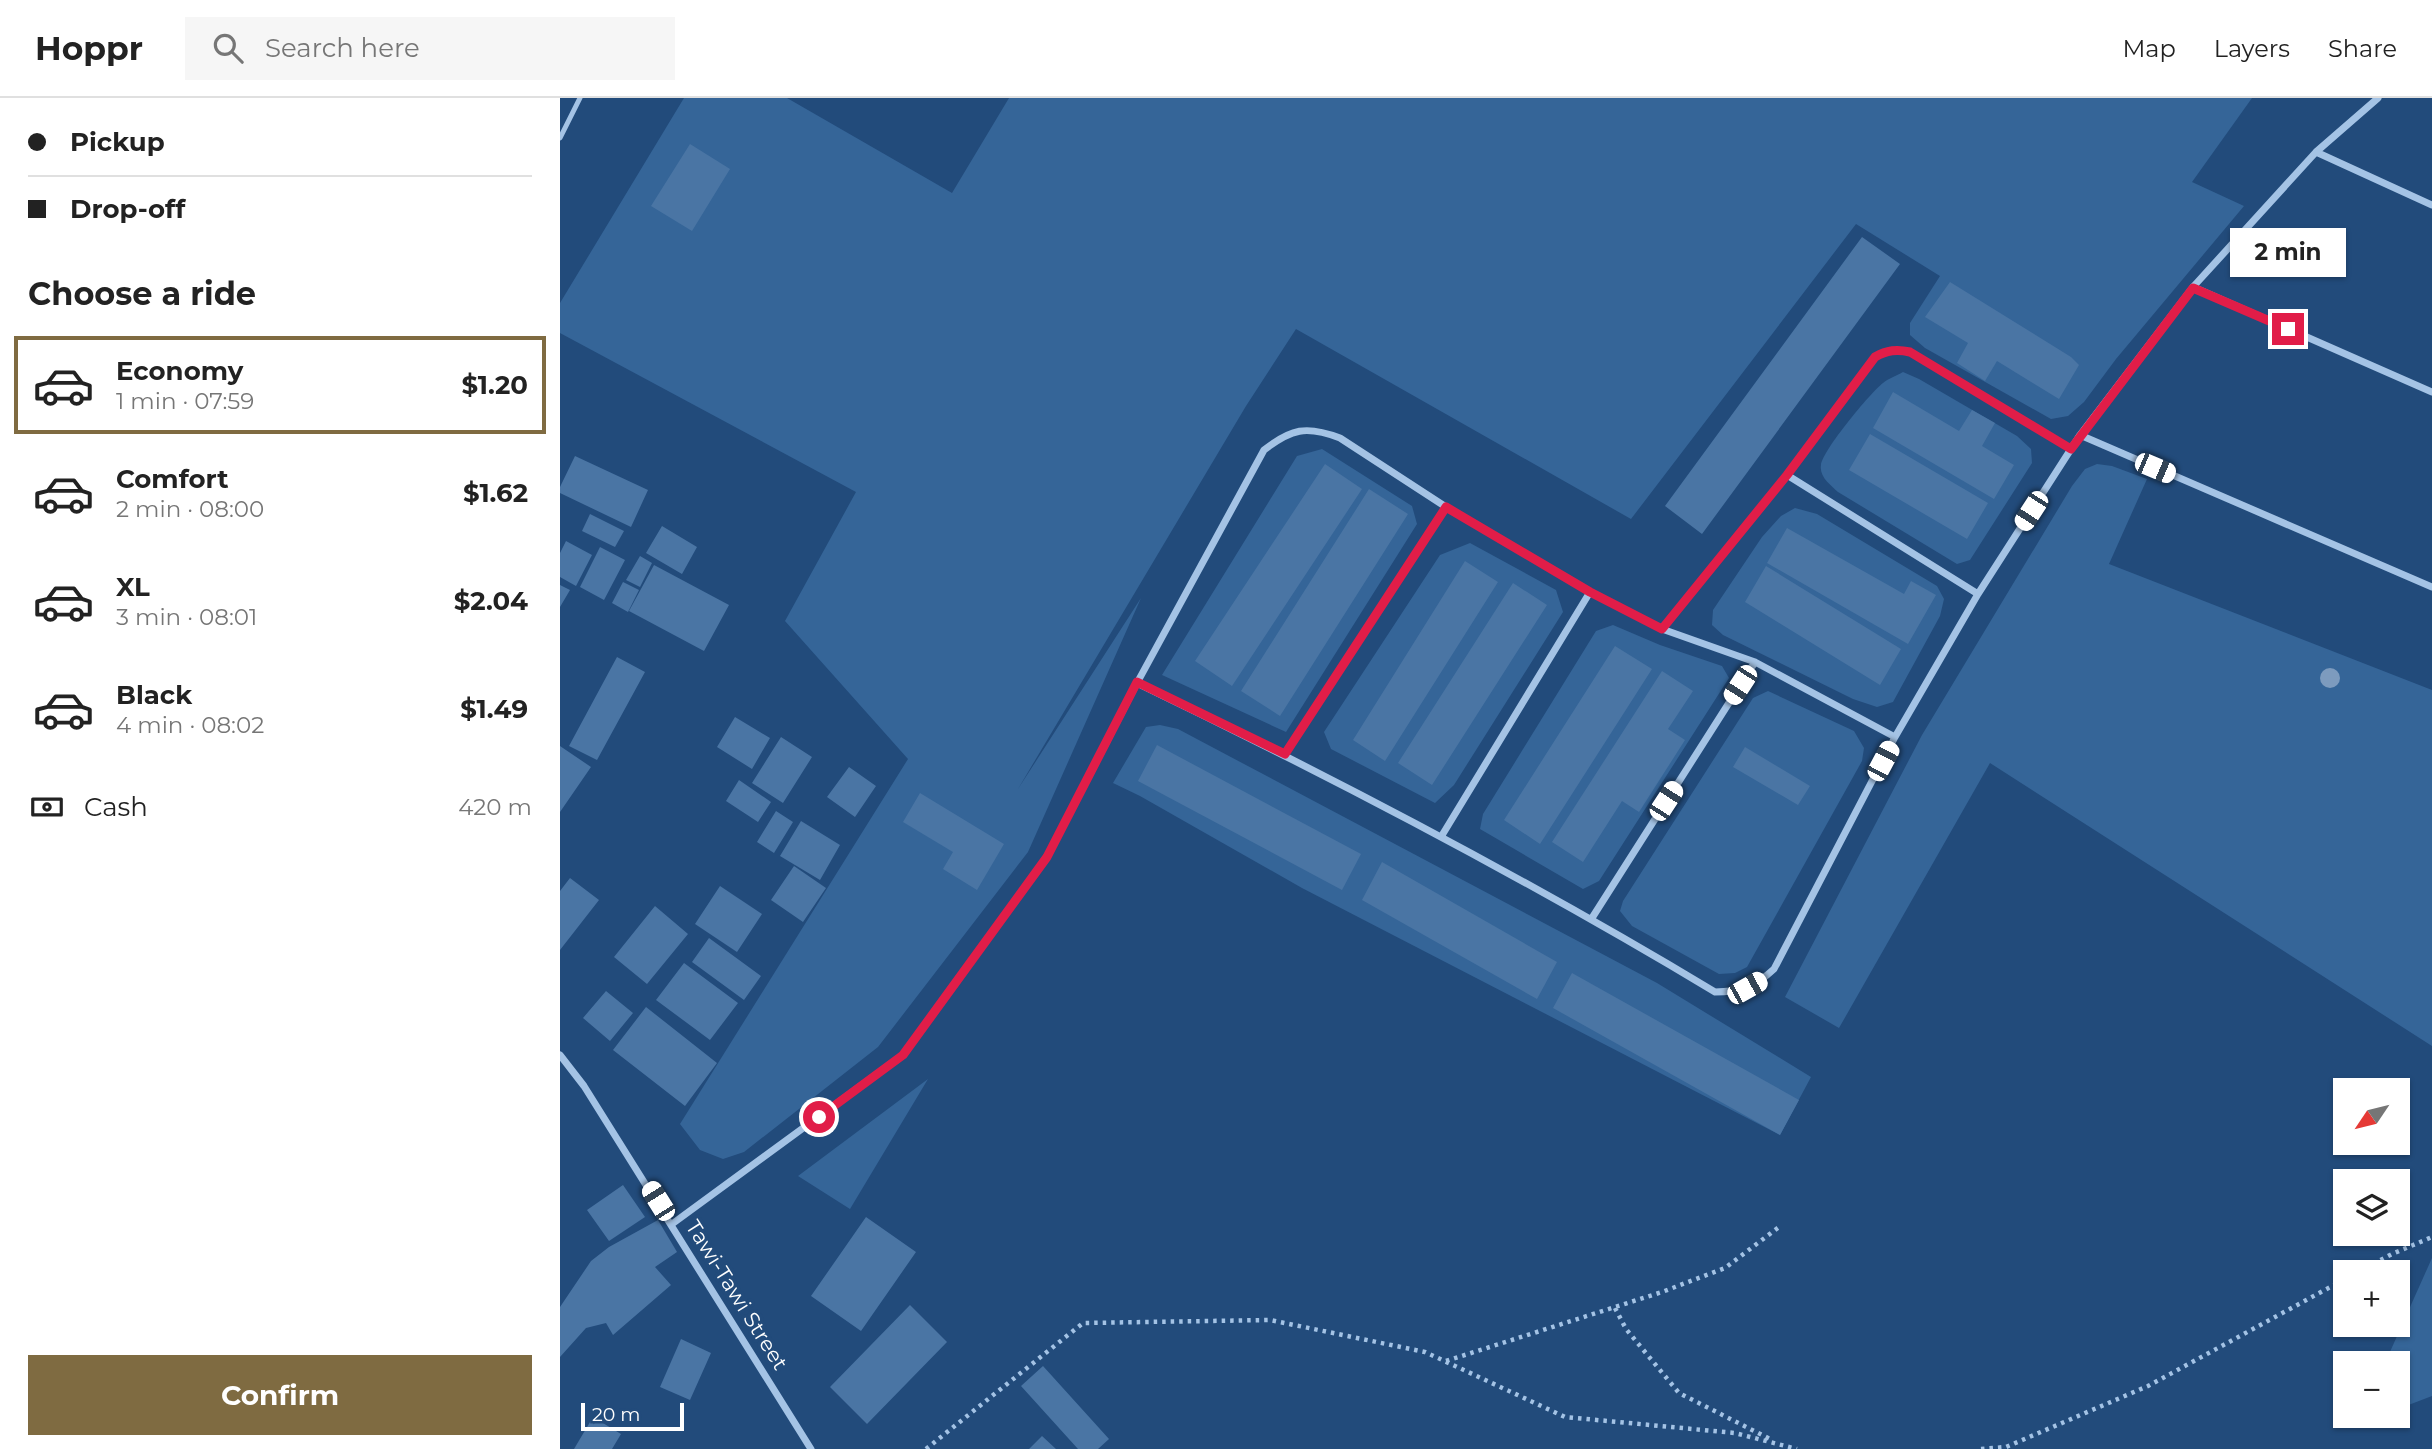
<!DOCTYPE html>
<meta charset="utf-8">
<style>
:root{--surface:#fff;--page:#f6f6f6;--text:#222;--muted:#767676;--line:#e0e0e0;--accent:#7f6b41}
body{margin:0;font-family:Montserrat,sans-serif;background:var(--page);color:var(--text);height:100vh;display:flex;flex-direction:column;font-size:26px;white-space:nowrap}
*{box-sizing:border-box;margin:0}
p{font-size:23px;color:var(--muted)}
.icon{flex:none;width:38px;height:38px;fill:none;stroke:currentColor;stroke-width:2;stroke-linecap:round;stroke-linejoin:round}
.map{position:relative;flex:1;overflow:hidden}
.sheet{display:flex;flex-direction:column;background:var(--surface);width:560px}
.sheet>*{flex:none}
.guide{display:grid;align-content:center;height:154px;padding:0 28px;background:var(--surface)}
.needle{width:46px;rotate:235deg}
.tools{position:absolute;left:1773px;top:980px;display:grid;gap:14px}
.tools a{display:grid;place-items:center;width:77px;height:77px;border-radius:0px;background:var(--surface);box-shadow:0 2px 5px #0004;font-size:35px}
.scale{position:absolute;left:21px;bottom:18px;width:103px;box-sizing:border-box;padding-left:7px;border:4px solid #fff;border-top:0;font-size:19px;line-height:24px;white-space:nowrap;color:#fff;-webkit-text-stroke:5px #224b7b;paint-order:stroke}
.end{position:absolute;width:32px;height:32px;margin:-16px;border:9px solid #e11d48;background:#fff;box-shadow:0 0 0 4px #fff}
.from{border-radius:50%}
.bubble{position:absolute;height:49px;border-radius:0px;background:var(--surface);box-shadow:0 2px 5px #0004;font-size:23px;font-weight:700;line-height:49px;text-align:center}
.car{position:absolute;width:21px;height:42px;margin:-21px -10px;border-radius:9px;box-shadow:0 0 5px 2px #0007;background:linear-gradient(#fff 24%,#345 0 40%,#fff 0 76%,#345 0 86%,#fff 0)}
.guide b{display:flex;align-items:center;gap:24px;height:66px;font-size:26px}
.guide b+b{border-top:2px solid var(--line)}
.guide i{width:18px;height:18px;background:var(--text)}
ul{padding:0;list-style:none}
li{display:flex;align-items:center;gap:21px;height:98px;margin:0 14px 10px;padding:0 14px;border:4px solid transparent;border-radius:0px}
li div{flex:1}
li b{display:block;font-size:26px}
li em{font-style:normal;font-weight:700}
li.active{border-color:var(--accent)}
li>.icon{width:63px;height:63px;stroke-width:1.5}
h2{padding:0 28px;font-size:32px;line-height:84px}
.pay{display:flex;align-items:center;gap:18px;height:77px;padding:0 28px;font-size:26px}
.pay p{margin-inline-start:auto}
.cta{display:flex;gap:14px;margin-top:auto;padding:14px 28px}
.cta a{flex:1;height:80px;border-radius:0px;background:var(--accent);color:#fff;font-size:28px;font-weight:700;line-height:80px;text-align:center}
header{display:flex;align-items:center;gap:42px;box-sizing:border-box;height:98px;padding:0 35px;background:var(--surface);border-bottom:2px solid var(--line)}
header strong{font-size:33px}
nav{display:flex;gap:38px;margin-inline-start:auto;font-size:24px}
.search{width:490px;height:63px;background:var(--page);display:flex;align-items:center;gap:18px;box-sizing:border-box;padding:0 24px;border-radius:0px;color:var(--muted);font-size:26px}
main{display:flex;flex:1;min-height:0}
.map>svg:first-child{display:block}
.green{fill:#356598}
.building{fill:#4a75a4}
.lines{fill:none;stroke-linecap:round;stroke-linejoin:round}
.path{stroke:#a4c3e5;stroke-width:4.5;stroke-dasharray:3.5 5;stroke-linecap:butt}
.lane{stroke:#a4c3e5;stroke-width:5}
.street{stroke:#a4c3e5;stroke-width:7}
.tree{fill:#7d9bbe}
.route{stroke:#e11d48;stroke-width:9}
.labels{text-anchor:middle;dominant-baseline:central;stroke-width:7;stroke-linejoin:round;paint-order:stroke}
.street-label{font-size:21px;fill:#fff;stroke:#224b7b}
</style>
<header>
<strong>Hoppr</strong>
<div class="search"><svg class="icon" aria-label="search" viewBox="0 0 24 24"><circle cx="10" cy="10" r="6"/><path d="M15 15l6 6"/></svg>Search here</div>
<nav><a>Map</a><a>Layers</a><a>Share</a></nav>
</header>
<main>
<section class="sheet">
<div class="guide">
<b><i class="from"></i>Pickup</b>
<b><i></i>Drop-off</b>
</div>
<h2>Choose a ride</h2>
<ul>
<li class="active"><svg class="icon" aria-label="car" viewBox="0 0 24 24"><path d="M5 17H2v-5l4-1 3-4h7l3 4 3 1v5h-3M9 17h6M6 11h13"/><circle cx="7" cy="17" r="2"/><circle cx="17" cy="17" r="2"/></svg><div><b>Economy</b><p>1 min · 07:59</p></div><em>$1.20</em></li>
<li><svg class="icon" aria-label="car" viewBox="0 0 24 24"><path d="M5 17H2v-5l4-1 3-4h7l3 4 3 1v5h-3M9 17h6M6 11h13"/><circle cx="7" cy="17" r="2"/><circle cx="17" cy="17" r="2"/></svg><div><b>Comfort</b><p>2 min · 08:00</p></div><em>$1.62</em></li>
<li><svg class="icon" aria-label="car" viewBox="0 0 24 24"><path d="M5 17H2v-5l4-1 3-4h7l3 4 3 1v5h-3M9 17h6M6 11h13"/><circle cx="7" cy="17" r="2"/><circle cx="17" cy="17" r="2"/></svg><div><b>XL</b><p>3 min · 08:01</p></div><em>$2.04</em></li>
<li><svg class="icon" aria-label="car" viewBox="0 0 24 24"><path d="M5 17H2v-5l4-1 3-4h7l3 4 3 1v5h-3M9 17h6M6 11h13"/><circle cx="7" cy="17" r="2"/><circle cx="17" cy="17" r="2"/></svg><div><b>Black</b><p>4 min · 08:02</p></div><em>$1.49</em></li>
</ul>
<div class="pay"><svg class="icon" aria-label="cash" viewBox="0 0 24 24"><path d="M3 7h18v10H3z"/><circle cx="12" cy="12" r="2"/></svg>Cash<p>420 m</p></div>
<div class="cta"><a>Confirm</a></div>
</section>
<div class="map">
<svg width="1872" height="1351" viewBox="0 0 1872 1351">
<rect width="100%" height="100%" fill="#224b7b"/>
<path class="green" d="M124 0H227L392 95 449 0H1692L1632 84 1684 108 1556 261 1524 304 1508 318 1491 321 1365 250 1350 237V225L1380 178 1296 126 1071 421 736 231 686 308 458 691 581 500 468 754 318 949 184 1054 163 1061 140 1052 120 1026 348 661 225 523 296 394 0 235V205Z
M1343 274 1359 281 1457 338 1471 351 1472 365 1410 462 1397 466 1278 394C1271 387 1259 379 1261 367 1263 352 1310 295 1323 285 1329 280 1336 278 1343 274Z
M762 351 852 408 857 426 726 634 602 577 737 358Z
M1537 366 1552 368 1587 381 1549 466 1872 592V948L1430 665 1279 930 1225 899 1362 637 1512 388 1525 371Z
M1235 410 1257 416 1377 488 1384 501 1380 518 1333 604 1317 609 1293 601 1163 537 1152 527 1153 512 1202 439 1221 418Z
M910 445 996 492 1003 514 894 687 875 705 771 651 764 634 880 457Z
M1053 527 1100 547 1162 568 1169 580 1039 783 1023 791 920 731 923 716 1036 533Z
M1208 593 1294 633 1304 650 1302 663 1187 869 1175 875 1159 876 1072 828 1060 813 1063 803 1193 600Z
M600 627 618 631 1097 885 1251 979 1220 1037 742 790 580 698 553 685 586 629Z
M368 981 290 1111 238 1078Z
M1872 1160V1298L1838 1311V1265H1825Z"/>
<path class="building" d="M130 46 170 71 132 133 91 108Z
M1302 139 1340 166 1142 436 1105 408Z
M1390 184 1511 259 1519 267 1499 301 1437 263 1425 283 1397 265 1408 245 1365 219Z
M1333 294 1399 333 1412 312 1435 325 1422 348 1454 367 1434 401 1313 330Z
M1310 336 1428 405 1407 441 1289 372Z
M15 358 88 392 71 429 0 395V389Z
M765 366 802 391 672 588 635 563Z
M809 391 848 416 720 618 681 593Z
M30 416 64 433 55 449 22 433Z
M102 428 137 449 122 476 86 455Z
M1227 430 1344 496 1351 483 1376 497 1348 546 1207 465Z
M6 443 32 457 16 488 0 479V455Z
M40 449 65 462 44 502 20 489Z
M80 458 92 465 80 489 66 482Z
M905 463 938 484 825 663 793 642Z
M94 467 169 507 144 553 69 513Z
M1206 468 1341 551 1320 587 1185 504Z
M63 484 79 492 68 514 52 505Z
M953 485 987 507 872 687 838 665Z
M0 487 10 492 0 509Z
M1055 548 1092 571 980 746 944 722Z
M57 559 85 574 37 662 9 648Z
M1102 573 1133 593 1108 631 1125 642 1079 714 1062 703 1023 764 992 744Z
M175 619 210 640 192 671 157 649Z
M221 639 252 659 223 705 192 685Z
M597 647 801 756 782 792 578 683Z
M0 648 31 669 0 714Z
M1185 649 1250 688 1238 707 1173 669Z
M289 669 316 688 295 719 267 699Z
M179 682 211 704 198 724 166 703Z
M360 695 444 746 417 792 383 771 393 754 343 724Z
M216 713 233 724 214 755 197 744Z
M241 723 280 747 260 782 220 758Z
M822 764 997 864 977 901 802 802Z
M234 768 266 790 243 824 211 802Z
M10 780 39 802 0 852V793Z
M160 788 202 816 177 854 135 826Z
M95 808 128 836 87 886 54 859Z
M149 840 201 878 184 902 132 864Z
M124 865 178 905 150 942 96 902Z
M1012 875 1239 1002 1220 1037 993 910Z
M46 893 73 915 50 943 23 920Z
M86 909 157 965 125 1008 53 952Z
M63 1087 85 1119 49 1143 27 1112Z
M306 1119 356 1154 301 1233 251 1198Z
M98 1122 117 1154 95 1169 111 1187 53 1237 46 1225 26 1230 0 1259V1209L31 1163 49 1149Z
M350 1207 387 1244 307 1326 270 1289Z
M121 1241 151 1255 130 1302 100 1289Z
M483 1268 549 1341 538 1351H518L461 1288Z
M33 1319 61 1336 52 1351H14Z
M482 1338 496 1351H469Z"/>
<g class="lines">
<path class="path" d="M1798 1174 1832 1156 1872 1139
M1055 1210 1066 1231 1119 1295 1212 1342
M886 1263 1102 1194 1165 1170 1219 1129
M366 1351 523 1225 710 1222 865 1254 1005 1319 1175 1335 1237 1351
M1421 1351 1446 1349 1588 1288 1785 1181"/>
<path class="lane" d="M0 40 20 0"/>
<path class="street" d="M1818 0 1756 54 1633 189 1520 337 1872 489
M1756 54 1872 107
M1633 189 1872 294
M1227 377 1418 496
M1102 531 1227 377 1315 259C1327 252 1337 251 1350 254L1511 351
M1335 639 1418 496 1520 337
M725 656 886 409
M881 739 1030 494
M1032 820 1195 564
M0 957 24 988 251 1351
M112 1126 343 957 487 759 577 585 704 352C731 331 746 327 780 340L886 409 1030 494 1102 531 1195 564 1335 639 1214 871C1196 888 1180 894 1155 894 967 781 774 680 577 585"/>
</g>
<circle class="tree" cx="1770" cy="580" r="10"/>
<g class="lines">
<path class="route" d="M259 1019 343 957 487 759 577 584 725 656 886 409 1030 494 1102 531 1227 377 1315 259C1327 252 1337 251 1350 254L1511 351 1633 190 1728 231"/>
</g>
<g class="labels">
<g class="street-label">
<text transform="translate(177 1197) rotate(58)">Tawi-Tawi Street</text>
</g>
</g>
</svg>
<div class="tools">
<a><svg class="needle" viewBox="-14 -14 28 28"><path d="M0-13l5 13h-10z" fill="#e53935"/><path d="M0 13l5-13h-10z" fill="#767676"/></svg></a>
<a><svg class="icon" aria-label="layers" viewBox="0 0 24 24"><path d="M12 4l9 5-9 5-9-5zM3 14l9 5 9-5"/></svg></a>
<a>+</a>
<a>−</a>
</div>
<div class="scale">20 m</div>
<i class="end from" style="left:259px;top:1019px"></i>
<i class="end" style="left:1728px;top:231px"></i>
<div class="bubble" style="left:1670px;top:130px;width:116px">2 min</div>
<i class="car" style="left:1595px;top:370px;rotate:113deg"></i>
<i class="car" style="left:1471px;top:413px;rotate:213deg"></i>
<i class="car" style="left:1180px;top:587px;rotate:213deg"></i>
<i class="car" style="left:1323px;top:663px;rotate:28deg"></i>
<i class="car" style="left:1106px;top:703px;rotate:33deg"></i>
<i class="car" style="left:1187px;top:890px;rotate:61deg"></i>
<i class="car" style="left:98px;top:1103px;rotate:328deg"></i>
</div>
</main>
